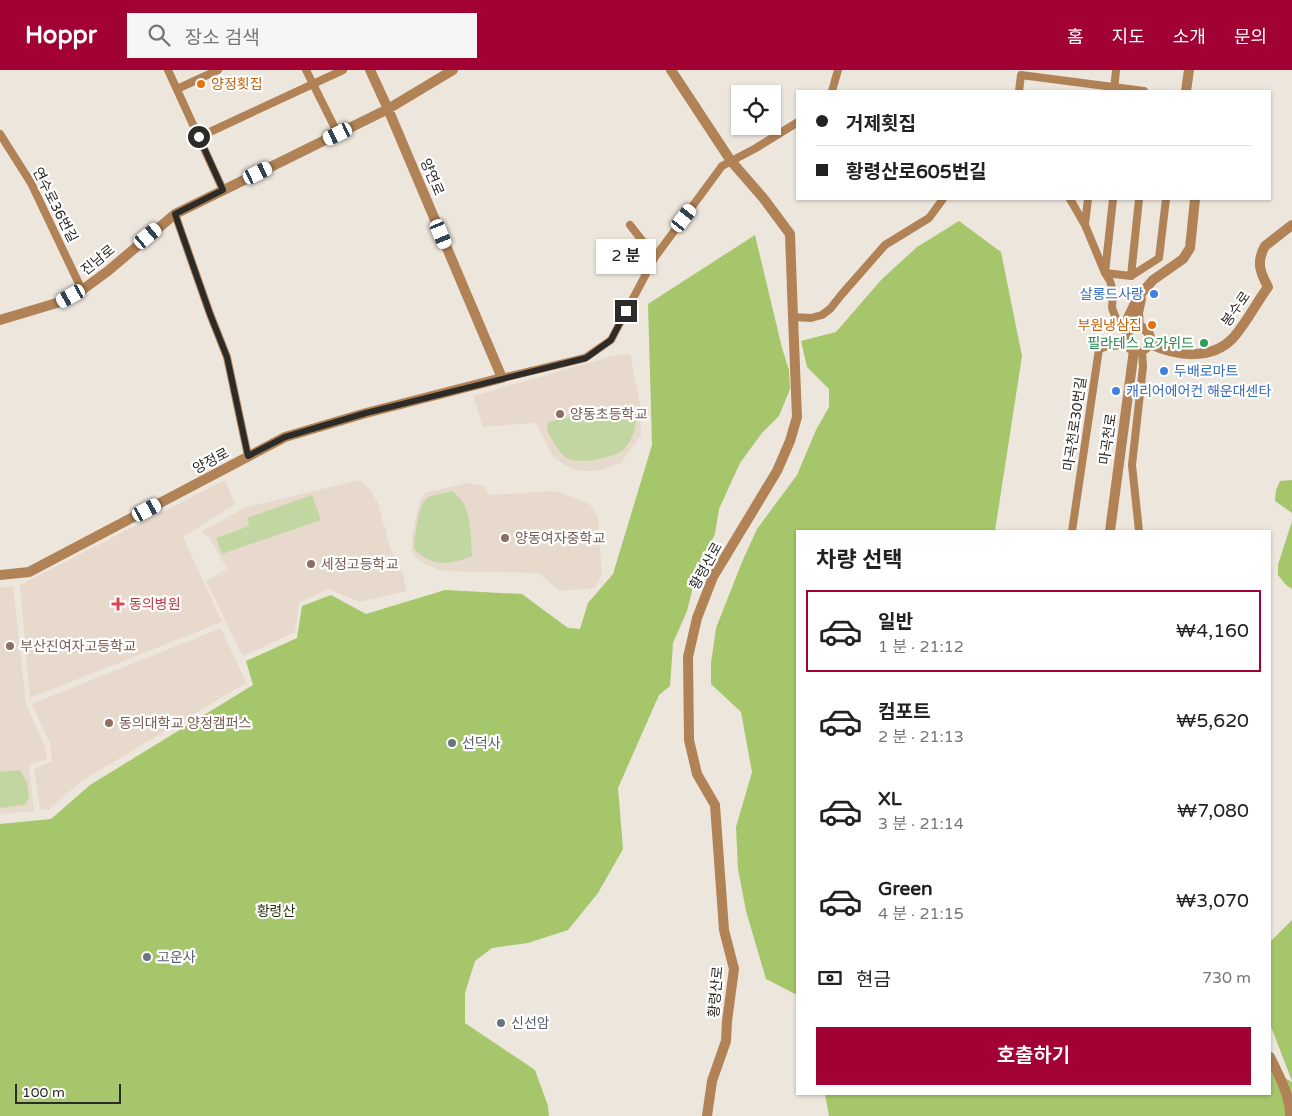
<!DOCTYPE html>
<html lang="ko">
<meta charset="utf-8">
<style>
:root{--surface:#fff;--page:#f6f6f6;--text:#222;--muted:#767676;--line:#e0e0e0;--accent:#a10133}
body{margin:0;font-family:"Varela Round","Noto Sans KR",sans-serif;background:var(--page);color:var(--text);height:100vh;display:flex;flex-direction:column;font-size:19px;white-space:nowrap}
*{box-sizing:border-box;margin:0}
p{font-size:16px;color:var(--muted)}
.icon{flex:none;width:28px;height:28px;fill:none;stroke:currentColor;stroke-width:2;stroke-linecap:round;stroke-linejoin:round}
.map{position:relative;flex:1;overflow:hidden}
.side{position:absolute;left:796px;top:460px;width:475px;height:565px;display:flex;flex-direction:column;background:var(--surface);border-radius:0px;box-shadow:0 1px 4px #0004}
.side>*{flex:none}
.top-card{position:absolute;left:796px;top:20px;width:475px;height:110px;border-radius:0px;box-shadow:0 1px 4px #0004;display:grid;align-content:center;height:110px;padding:0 20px;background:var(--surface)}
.tools{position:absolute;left:731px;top:15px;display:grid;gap:10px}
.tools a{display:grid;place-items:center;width:50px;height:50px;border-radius:0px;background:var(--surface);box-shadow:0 1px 4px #0004;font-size:25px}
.scale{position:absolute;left:15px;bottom:12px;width:106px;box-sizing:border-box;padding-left:5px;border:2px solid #2d2b27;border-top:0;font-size:14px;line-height:18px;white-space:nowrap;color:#2d2b27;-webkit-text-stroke:4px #fff;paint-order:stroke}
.end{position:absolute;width:22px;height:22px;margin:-11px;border:6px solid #2d2b27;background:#fff;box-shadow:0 0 0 2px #fff}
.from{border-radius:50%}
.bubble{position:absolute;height:35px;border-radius:0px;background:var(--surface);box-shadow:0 1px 4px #0004;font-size:16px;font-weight:600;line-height:35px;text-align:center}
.car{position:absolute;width:15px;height:30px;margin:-15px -8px;border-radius:6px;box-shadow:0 0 4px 1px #0007;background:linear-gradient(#fff 24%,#345 0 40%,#fff 0 76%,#345 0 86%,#fff 0)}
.top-card b{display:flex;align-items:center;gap:18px;height:48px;font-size:19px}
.top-card b+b{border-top:1px solid var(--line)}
.top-card i{width:12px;height:12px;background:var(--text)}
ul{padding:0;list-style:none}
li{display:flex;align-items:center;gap:15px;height:82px;margin:0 10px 8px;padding:0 10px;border:2px solid transparent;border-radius:0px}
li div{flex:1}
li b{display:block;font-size:19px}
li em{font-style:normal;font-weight:600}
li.current{border-color:var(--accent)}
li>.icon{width:45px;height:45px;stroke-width:1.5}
h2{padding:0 20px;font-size:22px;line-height:60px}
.pay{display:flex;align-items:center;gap:12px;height:55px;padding:0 20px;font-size:19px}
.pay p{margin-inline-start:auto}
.cta{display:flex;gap:10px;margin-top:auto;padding:10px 20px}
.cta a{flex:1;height:58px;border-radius:0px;background:var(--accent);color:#fff;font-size:20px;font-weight:600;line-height:58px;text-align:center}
header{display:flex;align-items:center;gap:30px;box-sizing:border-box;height:70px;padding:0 25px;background:var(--accent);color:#fff}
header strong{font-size:24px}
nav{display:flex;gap:28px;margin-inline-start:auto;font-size:18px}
.search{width:350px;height:45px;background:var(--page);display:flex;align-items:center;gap:12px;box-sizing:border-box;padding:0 18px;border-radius:0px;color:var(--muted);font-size:19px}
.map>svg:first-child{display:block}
.built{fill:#e7dacc}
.green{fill:#c1d6a1}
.forest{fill:#a5c66b}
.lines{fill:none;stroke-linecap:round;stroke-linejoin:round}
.minor{stroke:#b08256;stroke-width:8}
.tertiary{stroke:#b08256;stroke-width:10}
.route{stroke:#2d2b27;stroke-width:6}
.food-dot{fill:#e8710a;stroke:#fff;stroke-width:2}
.shop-dot{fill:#3f7fe0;stroke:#fff;stroke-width:2}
.leisure-dot{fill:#2e9e5b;stroke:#fff;stroke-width:2}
.education-dot{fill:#8d6e63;stroke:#fff;stroke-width:2}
.health-dot{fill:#e0444e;stroke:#fff;stroke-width:2}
.worship-dot{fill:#6b7280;stroke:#fff;stroke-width:2}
.labels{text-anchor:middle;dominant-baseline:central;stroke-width:4.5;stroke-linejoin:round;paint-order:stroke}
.food-label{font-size:14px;fill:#c56008;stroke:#fff;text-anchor:start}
.street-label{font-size:14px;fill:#2d2b27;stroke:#fff}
.shop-label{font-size:14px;fill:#366cbe;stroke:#fff;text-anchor:start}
.leisure-label{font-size:14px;fill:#27864d;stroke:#fff;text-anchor:end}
.education-label{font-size:14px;fill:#785e54;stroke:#fff;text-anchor:start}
.health-label{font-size:14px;fill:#be3a42;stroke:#fff;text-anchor:start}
.worship-label{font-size:14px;fill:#5b616d;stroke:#fff;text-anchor:start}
.park-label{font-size:14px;fill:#233009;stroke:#fff}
</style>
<header>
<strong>Hoppr</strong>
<div class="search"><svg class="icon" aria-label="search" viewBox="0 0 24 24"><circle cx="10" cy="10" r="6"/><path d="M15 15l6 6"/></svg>장소 검색</div>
<nav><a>홈</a><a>지도</a><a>소개</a><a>문의</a></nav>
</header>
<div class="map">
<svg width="1292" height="1046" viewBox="0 0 1292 1046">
<rect width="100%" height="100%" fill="#ede6dd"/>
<path class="built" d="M630 284 640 334 641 365 621 393 597 401H579L568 397 553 387 536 353 483 357 473 326 613 286Z
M225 410 235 434 183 467 222 552 30 628 20 515Z
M359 410 369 419 377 431 392 483 403 504 407 521 360 532 328 519 299 533 295 562 243 586 206 511 227 499 209 467 201 462 244 438Z
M467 413 484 416 490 425 555 421 589 433 598 446 599 469 602 503 595 518 559 521 539 503 442 501 422 493 412 483V467L419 433 425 423Z
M13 516 26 634 45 677 47 689 29 695 34 741 0 744V518Z
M221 558 246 613 83 710 48 740 40 739 34 699 52 691 50 673 32 634Z"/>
<path class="green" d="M609 338H629L636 342C636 356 635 366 625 378 616 388 576 396 565 387 558 381 552 369 547 361L548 352Z
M452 421C473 435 470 463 472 486 449 495 432 498 414 478 415 467 417 432 429 427 436 424 445 423 452 421Z
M312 425 321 450 222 484 216 468 249 456 247 448Z
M20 700 27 712 29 729 24 735 0 738V702Z"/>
<path class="forest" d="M959 151 1001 182 1022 286 995 461H798L797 925 766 909 746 841 738 799 736 757 752 702 741 642 711 614V593L716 558 742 492 757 459 797 405 816 360 829 337V319L807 297 801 271 836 262 882 209 917 177Z
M755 165 782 278 789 300 790 319 779 346 762 363 740 393 719 439 715 464 697 501 687 541 673 573 670 616 659 625 618 718 623 779 598 823 568 860 528 873 492 878 475 891 465 923V953L535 1000 548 1036 549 1046H0V754L51 749 90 715 253 615 246 591 297 568 302 536 331 525 366 544 445 520 522 524 568 558 580 559 588 533 613 504 652 375 648 234Z
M1292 410V443L1275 431 1276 420 1280 411Z
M1292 451V519L1286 515 1278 505V495Z
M1292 850V1011L1270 954V872Z
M1270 1000 1292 1012V1046H829L825 1024H1270Z"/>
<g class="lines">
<path class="minor" d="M168 0 223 120
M306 0 338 64
M177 19 218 0
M832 21 838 0
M1019 21 1021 5 1144 21
M1114 21 1116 0
M0 64 31 113 82 220
M199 67 343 0
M1070 129 1085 155 1105 203 1110 211 1113 221 1112 238 1117 251 1127 264
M1113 129 1105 203 1131 206 1159 188 1166 129
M175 144 210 244 227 287 248 386
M1085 154 1088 129
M630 155 655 187
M1131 206 1139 129
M793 247 811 248 822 245 830 239 842 224 885 175 929 148 943 129
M502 308 585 288 611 270 655 187 722 96 756 78 798 52
M1072 461 1099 279 1108 276 1127 275
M1139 461 1132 395 1143 297 1142 281"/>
<path class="tertiary" d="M671 0 731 91 764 129 790 164 793 247 797 347 790 371 777 401 713 507 697 548 688 587 689 670 697 704 715 735 724 860 734 899 727 951 726 971 712 1011 707 1046
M1186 21 1189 0
M0 250 60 232 82 220 108 201 175 144 388 39 453 0
M1126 269a12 12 0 1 1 24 0a12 12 0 1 1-24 0Z
M1139 257 1138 243 1141 229
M1129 260 1128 248 1138 227 1153 210 1183 189 1190 178 1195 129
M1150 274C1176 286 1211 291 1233 268 1245 255 1257 232 1268 217 1260 202 1256 192 1265 176L1292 155
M1110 461 1134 280
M0 505 29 502 285 367 366 343 502 308 388 39 370 0
M1270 987C1278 1003 1291 1028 1290 1046"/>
</g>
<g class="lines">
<path class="route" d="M199 67 223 120 175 144 210 244 227 287 248 386 285 367 366 343 586 288 611 270 626 241"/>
</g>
<g class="food-dot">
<circle cx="201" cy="14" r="5"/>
<circle cx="1152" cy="255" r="5"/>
</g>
<g class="shop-dot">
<circle cx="1154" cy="224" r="5"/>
<circle cx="1164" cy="301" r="5"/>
<circle cx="1116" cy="321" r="5"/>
</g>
<circle class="leisure-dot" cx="1204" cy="273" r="5"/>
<g class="education-dot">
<circle cx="560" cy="344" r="5"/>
<circle cx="505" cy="468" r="5"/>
<circle cx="311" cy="494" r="5"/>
<circle cx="10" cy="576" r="5"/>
<circle cx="109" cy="653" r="5"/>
</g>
<path class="health-dot" d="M115.5 526.5h5v5h5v5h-5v5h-5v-5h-5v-5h5z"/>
<g class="worship-dot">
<circle cx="452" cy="673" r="5"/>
<circle cx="147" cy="887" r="5"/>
<circle cx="501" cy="953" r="5"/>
</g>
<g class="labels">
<g class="food-label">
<text x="211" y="14">양정횟집</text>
<text x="1142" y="255" text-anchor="end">부원냉삼집</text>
</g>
<g class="street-label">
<text transform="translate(432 107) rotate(67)">양연로</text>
<text transform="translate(55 135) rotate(63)">연수로36번길</text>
<text transform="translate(98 190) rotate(-39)">진남로</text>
<text transform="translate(1236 239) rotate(-55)">봉수로</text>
<text transform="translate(1075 354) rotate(-82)">마곡천로30번길</text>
<text transform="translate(1108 369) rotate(-82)">마곡천로</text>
<text transform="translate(211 391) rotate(-28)">양정로</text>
<text transform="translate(706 496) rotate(-61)">황령산로</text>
<text transform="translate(716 922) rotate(-85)">황령산로</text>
</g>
<g class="shop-label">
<text x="1144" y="224" text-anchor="end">살롱드사랑</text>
<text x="1174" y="301">두배로마트</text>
<text x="1126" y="321">캐리어에어컨 해운대센타</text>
</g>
<g class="leisure-label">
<text x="1194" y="273">필라테스 요가위드</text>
</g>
<g class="education-label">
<text x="570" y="344">양동초등학교</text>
<text x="515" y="468">양동여자중학교</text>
<text x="321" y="494">세정고등학교</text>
<text x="20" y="576">부산진여자고등학교</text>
<text x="119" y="653">동의대학교 양정캠퍼스</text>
</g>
<g class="health-label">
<text x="129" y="534">동의병원</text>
</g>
<g class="worship-label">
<text x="462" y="673">선덕사</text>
<text x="157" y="887">고운사</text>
<text x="511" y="953">신선암</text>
</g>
<g class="park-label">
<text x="276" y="841">황령산</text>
</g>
</g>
</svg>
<div class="tools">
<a><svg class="icon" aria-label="locate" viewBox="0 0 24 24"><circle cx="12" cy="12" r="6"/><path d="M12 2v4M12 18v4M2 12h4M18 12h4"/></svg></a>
</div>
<div class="scale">100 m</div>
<i class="end from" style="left:199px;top:67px"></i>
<i class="end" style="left:626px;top:241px"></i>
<div class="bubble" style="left:596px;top:169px;width:60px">2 분</div>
<i class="car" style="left:338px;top:64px;rotate:244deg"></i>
<i class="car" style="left:258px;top:103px;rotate:64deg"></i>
<i class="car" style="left:684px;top:148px;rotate:37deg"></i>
<i class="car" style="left:441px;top:164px;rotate:157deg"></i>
<i class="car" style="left:148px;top:166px;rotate:50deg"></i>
<i class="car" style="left:71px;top:226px;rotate:241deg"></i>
<i class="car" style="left:147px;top:440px;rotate:62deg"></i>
<div class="top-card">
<b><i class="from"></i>거제횟집</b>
<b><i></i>황령산로605번길</b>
</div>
<section class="side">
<h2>차량 선택</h2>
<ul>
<li class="current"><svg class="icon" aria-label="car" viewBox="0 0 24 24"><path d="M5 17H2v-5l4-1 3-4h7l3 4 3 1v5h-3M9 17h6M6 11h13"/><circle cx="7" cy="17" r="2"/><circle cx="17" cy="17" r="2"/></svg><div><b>일반</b><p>1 분 · 21:12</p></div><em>₩4,160</em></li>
<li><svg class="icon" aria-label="car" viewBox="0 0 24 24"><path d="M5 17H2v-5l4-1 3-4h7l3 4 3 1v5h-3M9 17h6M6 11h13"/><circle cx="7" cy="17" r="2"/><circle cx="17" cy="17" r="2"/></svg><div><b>컴포트</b><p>2 분 · 21:13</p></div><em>₩5,620</em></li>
<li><svg class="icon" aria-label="car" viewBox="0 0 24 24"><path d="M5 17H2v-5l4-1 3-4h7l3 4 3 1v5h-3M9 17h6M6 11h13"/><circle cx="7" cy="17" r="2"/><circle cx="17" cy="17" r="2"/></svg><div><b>XL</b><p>3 분 · 21:14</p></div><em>₩7,080</em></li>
<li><svg class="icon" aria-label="car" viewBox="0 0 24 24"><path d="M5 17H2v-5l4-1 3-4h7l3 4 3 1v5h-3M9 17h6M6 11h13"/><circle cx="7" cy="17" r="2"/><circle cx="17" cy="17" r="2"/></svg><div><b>Green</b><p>4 분 · 21:15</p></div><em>₩3,070</em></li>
</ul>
<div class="pay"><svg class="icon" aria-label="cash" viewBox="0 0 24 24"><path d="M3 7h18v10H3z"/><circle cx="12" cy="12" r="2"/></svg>현금<p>730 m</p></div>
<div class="cta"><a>호출하기</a></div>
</section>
</div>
